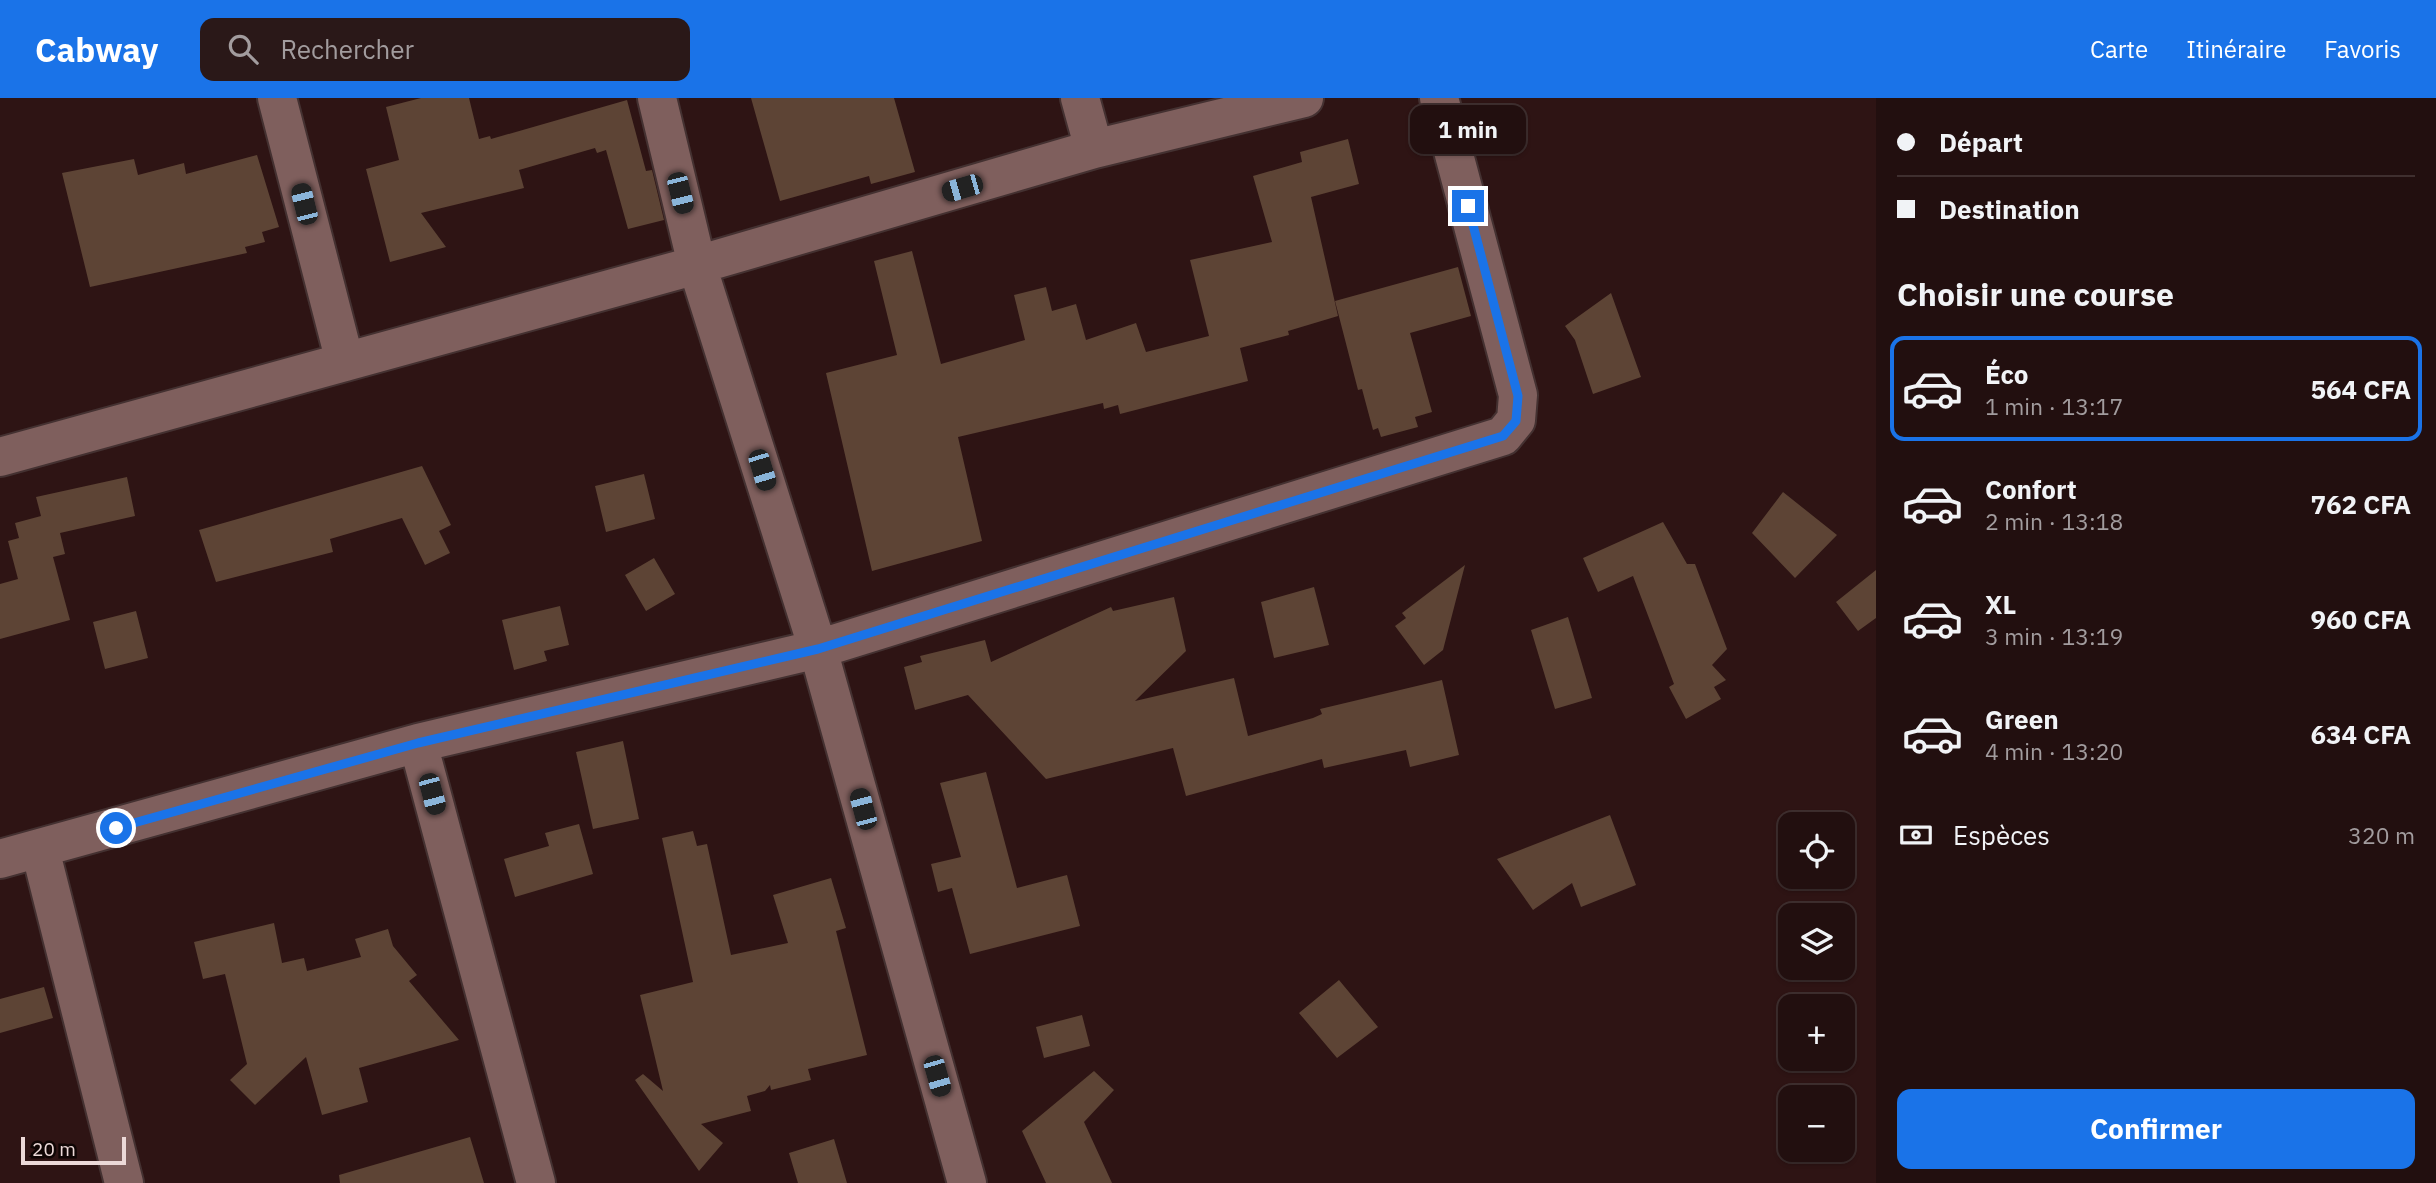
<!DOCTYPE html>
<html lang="fr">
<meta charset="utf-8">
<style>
:root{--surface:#220f0f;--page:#2a1818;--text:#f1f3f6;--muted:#a29c9e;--line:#3f2f2f;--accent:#1a73e8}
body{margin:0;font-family:"IBM Plex Sans",sans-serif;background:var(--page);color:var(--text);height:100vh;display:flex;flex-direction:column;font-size:26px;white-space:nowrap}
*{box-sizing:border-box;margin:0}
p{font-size:23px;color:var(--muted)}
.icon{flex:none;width:38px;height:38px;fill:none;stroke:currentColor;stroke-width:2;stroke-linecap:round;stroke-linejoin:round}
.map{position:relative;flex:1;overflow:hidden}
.details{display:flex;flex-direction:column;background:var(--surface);width:560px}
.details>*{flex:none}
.banner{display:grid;align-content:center;height:154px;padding:0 21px;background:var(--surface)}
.fabs{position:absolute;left:1778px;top:714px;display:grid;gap:14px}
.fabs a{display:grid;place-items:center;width:77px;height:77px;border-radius:14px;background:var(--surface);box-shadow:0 2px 5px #0004,0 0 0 2px var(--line);font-size:35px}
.scale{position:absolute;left:21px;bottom:18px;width:105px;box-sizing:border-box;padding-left:7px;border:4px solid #ecd9d8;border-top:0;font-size:19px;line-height:24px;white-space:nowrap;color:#ecd9d8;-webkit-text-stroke:5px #0f0504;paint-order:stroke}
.end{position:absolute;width:32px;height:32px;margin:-16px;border:9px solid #1a73e8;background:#fff;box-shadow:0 0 0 4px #fff}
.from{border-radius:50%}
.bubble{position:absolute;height:49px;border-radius:14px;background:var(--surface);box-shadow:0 2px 5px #0004,0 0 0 2px var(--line);font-size:23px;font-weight:700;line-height:49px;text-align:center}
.car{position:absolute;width:21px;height:42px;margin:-21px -10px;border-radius:9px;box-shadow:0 0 5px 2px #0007;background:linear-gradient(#222 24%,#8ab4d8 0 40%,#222 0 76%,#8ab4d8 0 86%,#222 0)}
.banner b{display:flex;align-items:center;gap:24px;height:66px;font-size:26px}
.banner b+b{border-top:2px solid var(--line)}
.banner i{width:18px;height:18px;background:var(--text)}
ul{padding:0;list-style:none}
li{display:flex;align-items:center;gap:21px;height:105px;margin:0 14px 10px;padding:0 7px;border:4px solid transparent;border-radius:14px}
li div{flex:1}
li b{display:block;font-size:26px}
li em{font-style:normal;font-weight:700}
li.active{border-color:var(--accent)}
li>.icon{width:63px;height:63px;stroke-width:1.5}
h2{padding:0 21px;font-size:32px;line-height:84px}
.pay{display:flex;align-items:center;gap:18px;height:77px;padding:0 21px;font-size:26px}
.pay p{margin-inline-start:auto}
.button{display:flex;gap:14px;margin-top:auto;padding:14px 21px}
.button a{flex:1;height:80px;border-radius:14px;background:var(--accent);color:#fff;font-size:28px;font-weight:700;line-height:80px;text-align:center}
header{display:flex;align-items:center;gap:42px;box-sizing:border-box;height:98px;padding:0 35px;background:var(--accent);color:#fff}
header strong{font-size:33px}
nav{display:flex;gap:38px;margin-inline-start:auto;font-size:24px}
.search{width:490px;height:63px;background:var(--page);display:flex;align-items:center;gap:18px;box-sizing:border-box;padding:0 24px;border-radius:14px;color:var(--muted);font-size:26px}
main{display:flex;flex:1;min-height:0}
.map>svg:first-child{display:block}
.building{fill:#5d4435}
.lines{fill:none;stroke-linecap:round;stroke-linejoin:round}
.minor-casing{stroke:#443131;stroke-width:42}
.minor{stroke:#7f5f5d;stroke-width:38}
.route{stroke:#1a73e8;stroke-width:9}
</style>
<header>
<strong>Cabway</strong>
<div class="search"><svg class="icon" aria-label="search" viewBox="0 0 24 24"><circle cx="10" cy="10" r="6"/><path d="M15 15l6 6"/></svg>Rechercher</div>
<nav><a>Carte</a><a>Itinéraire</a><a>Favoris</a></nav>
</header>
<main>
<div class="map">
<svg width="1876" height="1085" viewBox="0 0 1876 1085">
<rect width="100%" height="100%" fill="#2e1414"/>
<path class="building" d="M421 0H469L479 41 490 38 491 41 627 2 646 73 652 72 664 122 628 131 606 52 597 55 595 50 519 72 524 90 421 115 446 149 390 164 366 71 399 62 386 9Z
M751 0H894L915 74 871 86 869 78 780 103Z
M1348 41 1359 86 1311 99 1338 218 1288 233 1289 237 1240 250 1248 283 1120 316 1118 307 1104 311 1103 305 958 339 982 443 872 473 826 275 897 257 874 163 912 153 941 266 1025 242 1014 197 1046 189 1052 213 1076 206 1086 242 1136 225 1146 254 1209 238 1190 162 1272 144 1253 78 1302 64 1300 54Z
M257 57 279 129 262 134 265 144 245 149 247 155 90 189 62 75 134 61 138 77 184 65 186 76Z
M1458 169 1471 218 1410 235 1432 314 1415 319 1418 329 1381 339 1378 330 1373 332 1362 291 1358 292 1335 203Z
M1611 195 1641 279 1593 296 1575 242 1565 228Z
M422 368 451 427 439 433 450 455 425 467 402 420 330 441 333 454 216 484 199 432Z
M644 376 655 421 606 434 595 388Z
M127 379 135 418 60 435 65 456 53 459 70 522 0 541V486L18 481 8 443 19 440 15 425 41 418 36 399Z
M1783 394 1837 437 1795 480 1752 435Z
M1663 424 1687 466H1695L1727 551 1712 567 1726 582 1714 589 1721 601 1686 621 1669 589 1674 586 1633 478 1598 494 1583 460Z
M654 460 675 496 646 513 625 477Z
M1465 467 1443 552 1424 567 1395 528 1406 520 1402 515Z
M1876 472V520L1858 533 1836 504Z
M1314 489 1329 547 1274 560 1261 504Z
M1174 499 1186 553 1135 603 1234 580 1248 638 1313 620 1322 616 1320 611 1442 582 1459 657 1410 669 1406 652 1324 670 1322 661 1186 698 1173 650 1046 681 968 597 915 612 904 569 922 564 920 558 985 542 991 564 1111 509 1113 513Z
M560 508 569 547 544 553 547 563 514 572 502 522Z
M136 513 148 560 105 571 93 524Z
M1568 519 1592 600 1555 611 1531 532Z
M623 643 639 721 593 731 576 654Z
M986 674 1017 790 1067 777 1080 828 970 856 952 790 938 794 931 766 961 759 940 685Z
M1610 717 1636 787 1581 809 1572 785 1533 812 1497 761Z
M579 726 593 776 515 799 504 761 549 748 545 735Z
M693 733 697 748 707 746 731 857 788 845 773 797 831 780 846 830 836 833 867 957 808 971 811 982 771 992 770 987 765 993 747 998 751 1013 701 1026 723 1045 699 1073 635 982 643 976 663 993 640 897 693 884 662 740Z
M274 825 282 865 304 860 307 873 361 859 355 841 388 831 393 848 417 877 409 883 459 942 359 970 368 1004 322 1017 306 959 255 1007 230 982 247 966 225 876 203 881 194 844Z
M1339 882 1378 929 1337 960 1299 915Z
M44 889 53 920 0 935V901Z
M1082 917 1090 948 1044 960 1036 929Z
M1094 973 1114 992 1084 1024 1112 1085H1046L1022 1033Z
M470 1039 484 1085H340L339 1077Z
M834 1041 847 1085H798L789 1055Z"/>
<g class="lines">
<defs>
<path id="minor" d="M277 0 345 264
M657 0 697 167 818 551 967 1085
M1080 0 1094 51
M0 359 697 167 1094 51 1304 0
M418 645 536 1085
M40 751 124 1085
M0 761 418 645 818 551 1503 338 1516 322 1518 297 1439 0"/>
</defs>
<use href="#minor" class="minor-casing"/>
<use href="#minor" class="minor"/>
</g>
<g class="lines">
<path class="route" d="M116 730 418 645 818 551 1503 338 1516 323 1518 298 1468 108"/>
</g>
</svg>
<div class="fabs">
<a><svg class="icon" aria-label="locate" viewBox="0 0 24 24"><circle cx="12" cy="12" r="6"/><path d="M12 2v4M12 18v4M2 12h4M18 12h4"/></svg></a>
<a><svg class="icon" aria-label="layers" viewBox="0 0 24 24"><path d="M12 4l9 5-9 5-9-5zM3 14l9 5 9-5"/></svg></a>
<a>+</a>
<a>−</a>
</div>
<div class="scale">20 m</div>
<i class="end from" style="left:116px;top:730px"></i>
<i class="end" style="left:1468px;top:108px"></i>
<div class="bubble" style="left:1410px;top:7px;width:116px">1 min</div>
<i class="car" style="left:962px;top:90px;rotate:254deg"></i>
<i class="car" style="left:680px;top:95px;rotate:166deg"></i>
<i class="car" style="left:304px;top:106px;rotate:346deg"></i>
<i class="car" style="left:762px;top:372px;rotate:163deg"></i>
<i class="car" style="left:432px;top:696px;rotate:165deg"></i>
<i class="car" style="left:863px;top:711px;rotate:345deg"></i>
<i class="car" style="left:937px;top:978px;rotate:164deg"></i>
</div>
<section class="details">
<div class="banner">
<b><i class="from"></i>Départ</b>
<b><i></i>Destination</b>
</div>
<h2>Choisir une course</h2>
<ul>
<li class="active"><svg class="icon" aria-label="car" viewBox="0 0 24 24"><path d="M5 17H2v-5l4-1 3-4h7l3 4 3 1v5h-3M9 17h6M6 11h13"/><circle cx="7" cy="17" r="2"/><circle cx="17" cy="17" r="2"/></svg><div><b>Éco</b><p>1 min · 13:17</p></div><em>564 CFA</em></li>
<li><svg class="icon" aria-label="car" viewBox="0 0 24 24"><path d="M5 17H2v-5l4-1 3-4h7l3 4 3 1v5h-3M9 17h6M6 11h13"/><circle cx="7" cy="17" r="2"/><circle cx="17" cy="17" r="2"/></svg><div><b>Confort</b><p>2 min · 13:18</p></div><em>762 CFA</em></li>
<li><svg class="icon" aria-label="car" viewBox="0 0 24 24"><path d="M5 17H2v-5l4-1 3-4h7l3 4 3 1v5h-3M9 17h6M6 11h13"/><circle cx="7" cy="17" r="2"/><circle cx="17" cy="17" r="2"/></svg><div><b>XL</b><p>3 min · 13:19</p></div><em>960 CFA</em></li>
<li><svg class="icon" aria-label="car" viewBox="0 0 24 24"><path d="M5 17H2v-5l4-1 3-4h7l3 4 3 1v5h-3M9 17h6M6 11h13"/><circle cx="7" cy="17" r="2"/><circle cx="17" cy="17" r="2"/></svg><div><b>Green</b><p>4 min · 13:20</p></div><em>634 CFA</em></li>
</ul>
<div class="pay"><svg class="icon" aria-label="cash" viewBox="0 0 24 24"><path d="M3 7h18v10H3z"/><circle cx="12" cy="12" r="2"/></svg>Espèces<p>320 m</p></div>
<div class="button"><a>Confirmer</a></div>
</section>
</main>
